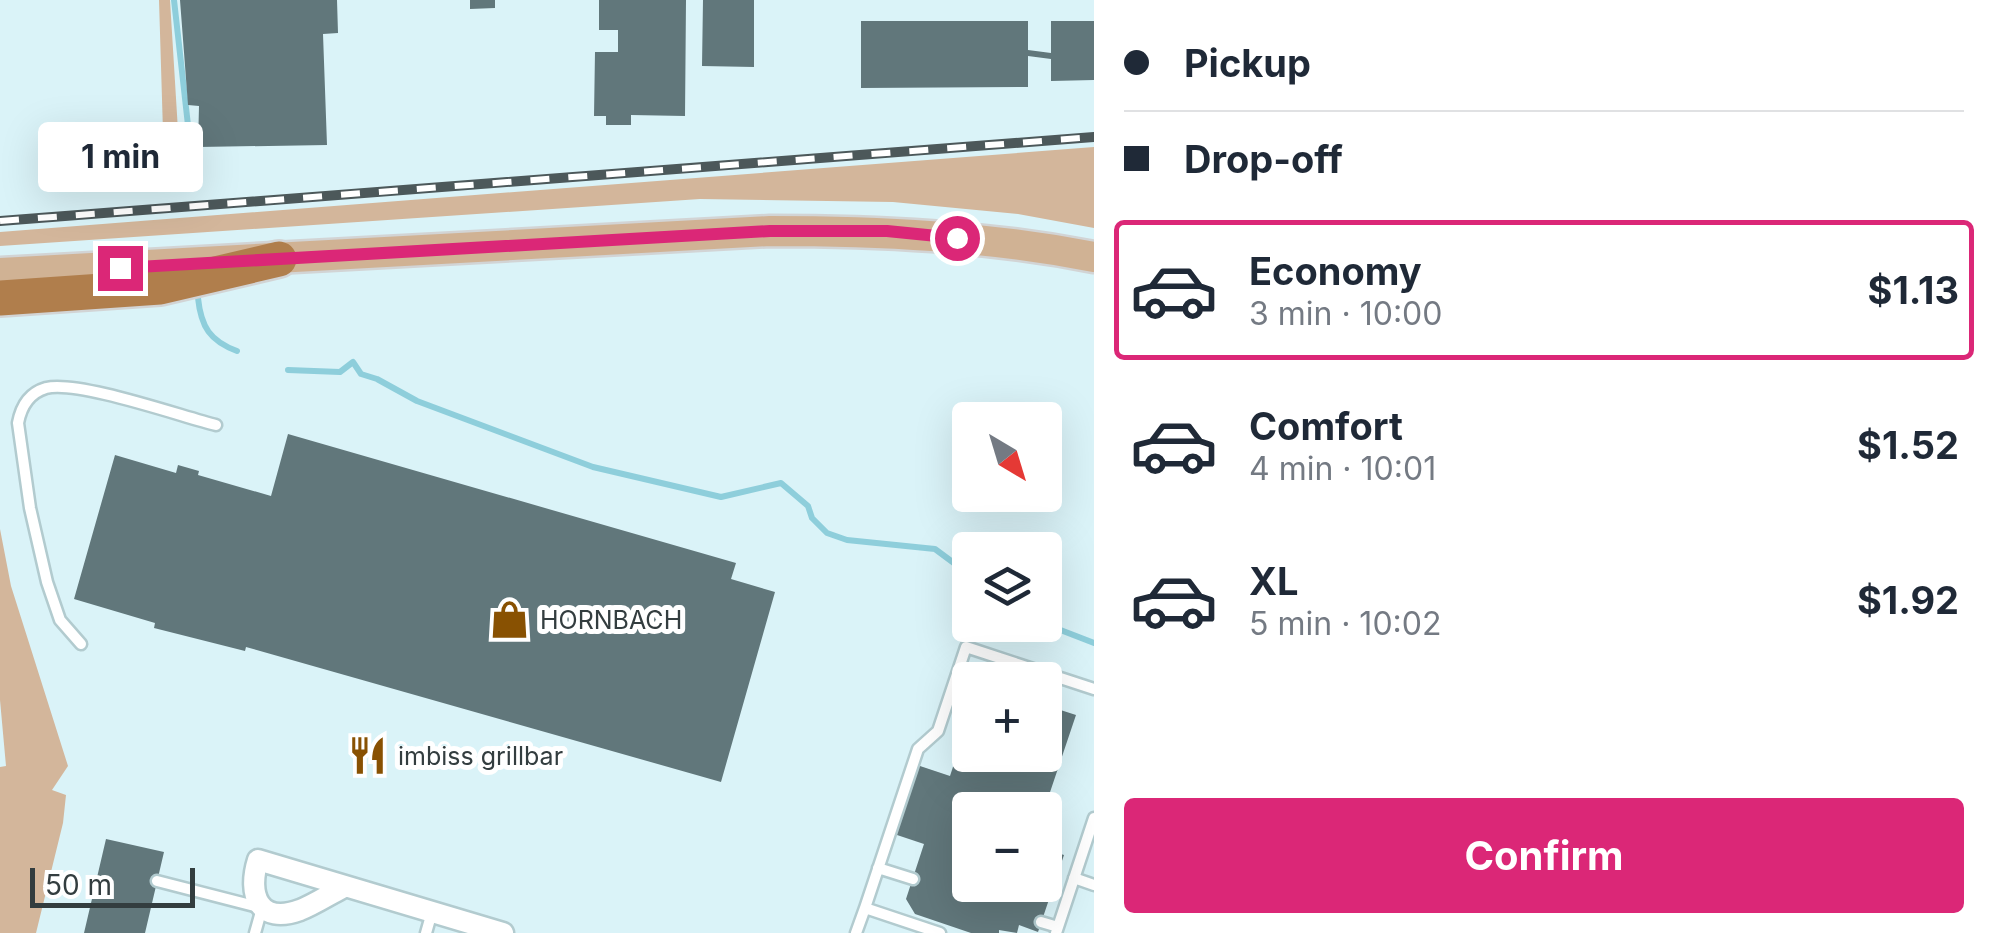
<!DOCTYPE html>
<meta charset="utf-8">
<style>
:root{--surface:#fff;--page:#f2f2f3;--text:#1f2937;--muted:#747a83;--line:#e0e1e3;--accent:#db2777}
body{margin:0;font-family:Inter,sans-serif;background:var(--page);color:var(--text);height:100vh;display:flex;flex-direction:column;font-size:38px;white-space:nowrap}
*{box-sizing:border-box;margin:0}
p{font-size:32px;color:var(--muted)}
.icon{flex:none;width:55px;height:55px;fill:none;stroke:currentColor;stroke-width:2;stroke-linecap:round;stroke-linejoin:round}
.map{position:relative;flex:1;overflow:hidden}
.drawer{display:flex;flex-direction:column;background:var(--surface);width:900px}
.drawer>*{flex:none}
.banner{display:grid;align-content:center;height:220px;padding:0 30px;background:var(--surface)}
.needle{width:65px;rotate:142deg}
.buttons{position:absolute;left:952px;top:402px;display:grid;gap:20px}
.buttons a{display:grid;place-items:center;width:110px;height:110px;border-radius:10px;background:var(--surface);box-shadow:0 10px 40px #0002;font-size:50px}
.scale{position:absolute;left:30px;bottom:25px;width:165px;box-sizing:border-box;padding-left:10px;border:5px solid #333d3f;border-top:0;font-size:28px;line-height:35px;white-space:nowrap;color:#333d3f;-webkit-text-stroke:8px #fff;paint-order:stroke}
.end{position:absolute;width:45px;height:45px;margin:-22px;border:12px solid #db2777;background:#fff;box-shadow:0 0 0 5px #fff}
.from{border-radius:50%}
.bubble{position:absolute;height:70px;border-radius:10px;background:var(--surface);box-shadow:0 10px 40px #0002;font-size:32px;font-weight:700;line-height:70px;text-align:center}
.banner b{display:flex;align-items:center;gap:35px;height:95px;font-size:38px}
.banner b+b{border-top:2px solid var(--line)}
.banner i{width:25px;height:25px;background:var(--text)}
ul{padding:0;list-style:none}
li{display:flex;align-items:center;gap:30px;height:140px;margin:0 20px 15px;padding:0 10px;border:5px solid transparent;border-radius:10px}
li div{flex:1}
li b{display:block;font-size:38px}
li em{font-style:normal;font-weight:700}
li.selected{border-color:var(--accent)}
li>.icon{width:90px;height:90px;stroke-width:1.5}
.primary-button{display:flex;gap:20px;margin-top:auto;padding:20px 30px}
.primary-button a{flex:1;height:115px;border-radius:10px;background:var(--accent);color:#fff;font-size:40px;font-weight:700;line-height:115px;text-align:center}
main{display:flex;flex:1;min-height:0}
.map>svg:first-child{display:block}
.green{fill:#d3b69b}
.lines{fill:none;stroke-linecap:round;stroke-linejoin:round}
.stream{stroke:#8ecedb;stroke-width:6}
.building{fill:#61777b}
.service-casing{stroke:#b2cbcf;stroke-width:15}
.minor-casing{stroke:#b2cbcf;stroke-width:25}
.primary-casing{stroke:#d2d4d5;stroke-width:35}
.motorway-casing{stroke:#d2d4d5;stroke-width:40}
.service{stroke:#fff;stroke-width:10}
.minor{stroke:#fff;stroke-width:20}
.primary{stroke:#d0b294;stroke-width:30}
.motorway{stroke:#b07e4c;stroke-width:35}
.rail-casing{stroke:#4c585a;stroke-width:10}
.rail{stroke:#fff;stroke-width:6;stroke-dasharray:19;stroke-linecap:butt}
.route{stroke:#db2777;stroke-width:12}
.labels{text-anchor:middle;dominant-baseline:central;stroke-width:10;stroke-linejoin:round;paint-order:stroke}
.poi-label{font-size:25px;fill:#333d3f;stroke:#fff;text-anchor:start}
</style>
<main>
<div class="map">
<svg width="1094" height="933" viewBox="0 0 1094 933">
<rect width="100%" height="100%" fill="#daf3f8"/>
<path class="green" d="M159 0H170L181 180 136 183 131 141 163 132Z
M1094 147V228L1018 214 893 202 700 199 0 246V232Z
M0 529 11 586 68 766 52 790 66 795 63 823 36 933H0V767L6 766 0 700Z"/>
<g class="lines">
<path class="stream" d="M174 0 194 179
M198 298C201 327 210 341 237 351
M288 370 340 372 353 362 361 374 377 379 417 401 593 467 721 497 781 483 808 506 812 518 827 533 847 540 935 549 970 575
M1045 624 1094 643"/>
</g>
<path class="building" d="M180 0H337L338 33 323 34 327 145 198 147 199 106 188 105Z
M470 0H495V8L470 9Z
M599 0H686L685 116 631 115V125H606V116H594L595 52H618V30H599Z
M703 0H754V67L702 66Z
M861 21H1028V50L1051 53V21H1094V80L1051 81V59L1028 56V87L861 88Z
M288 434 736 563 731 579 775 592 721 782 246 647 245 651 154 628 155 623 74 599 115 455 176 473 178 465 199 471 198 475 271 496Z
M1045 705 1076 715 1044 810H970V885H1045V849L1064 855 1038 932 1019 925 1017 933 999 930V933H971L915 914 906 899 924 844 894 834 917 765 950 776 969 718 970 755H1045Z
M106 839 164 852 145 933H84Z"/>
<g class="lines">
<defs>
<path id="service" d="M81 644 60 620 47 582 30 508 18 423C21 407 29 393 46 388 78 380 180 416 216 425
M878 868 913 879
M1074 878 1094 885
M157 881 262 908 255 933
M1041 922 1058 927
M426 933 432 912
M856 933 865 908
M940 933 865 908 918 749 938 731 966 647 1094 689
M1056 933 1094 818"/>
<path id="minor" d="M344 887C330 894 315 904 300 910 259 925 247 895 258 860L503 933"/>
<path id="primary" d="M0 273 770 231C879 231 986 236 1094 257"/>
<path id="motorway" d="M0 298 160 287 279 259"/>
</defs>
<use href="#service" class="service-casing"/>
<use href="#minor" class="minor-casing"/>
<use href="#primary" class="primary-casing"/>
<use href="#motorway" class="motorway-casing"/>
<use href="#service" class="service"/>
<use href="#minor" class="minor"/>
<use href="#primary" class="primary"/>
<use href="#motorway" class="motorway"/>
<defs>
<path id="rail" d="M0 221 1094 137"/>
</defs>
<use href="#rail" class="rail-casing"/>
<use href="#rail" class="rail"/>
</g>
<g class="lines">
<path class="route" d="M120 268 770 231H887L957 238"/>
</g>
<defs>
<symbol id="shop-bare" viewBox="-9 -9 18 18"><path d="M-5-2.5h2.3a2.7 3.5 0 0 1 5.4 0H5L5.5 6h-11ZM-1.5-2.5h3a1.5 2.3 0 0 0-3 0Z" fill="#885102" stroke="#fff" stroke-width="2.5" paint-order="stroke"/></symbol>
<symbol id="restaurant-bare" viewBox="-9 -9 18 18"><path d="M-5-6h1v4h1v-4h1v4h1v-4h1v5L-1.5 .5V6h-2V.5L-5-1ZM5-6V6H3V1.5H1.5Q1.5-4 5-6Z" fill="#885102" stroke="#fff" stroke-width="2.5" paint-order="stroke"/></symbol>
</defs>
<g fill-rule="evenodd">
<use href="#shop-bare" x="482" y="592" width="55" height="55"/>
<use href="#restaurant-bare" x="340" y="728" width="55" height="55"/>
</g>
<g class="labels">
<g class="poi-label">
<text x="540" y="620">HORNBACH</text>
<text x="398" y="756">imbiss grillbar</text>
</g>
</g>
</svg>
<div class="buttons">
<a><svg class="needle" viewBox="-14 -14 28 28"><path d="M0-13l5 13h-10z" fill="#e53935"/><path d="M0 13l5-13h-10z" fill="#747a83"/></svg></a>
<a><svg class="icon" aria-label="layers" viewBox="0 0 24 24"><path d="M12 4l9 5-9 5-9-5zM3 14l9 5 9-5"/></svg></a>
<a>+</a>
<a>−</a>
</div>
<div class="scale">50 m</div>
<i class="end from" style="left:957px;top:238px"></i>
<i class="end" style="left:120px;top:268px"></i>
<div class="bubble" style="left:38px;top:122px;width:165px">1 min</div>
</div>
<section class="drawer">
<div class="banner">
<b><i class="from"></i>Pickup</b>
<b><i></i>Drop-off</b>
</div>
<ul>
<li class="selected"><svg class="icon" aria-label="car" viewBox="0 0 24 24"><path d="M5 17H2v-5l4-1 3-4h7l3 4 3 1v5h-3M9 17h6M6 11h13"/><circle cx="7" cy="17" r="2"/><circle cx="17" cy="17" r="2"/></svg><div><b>Economy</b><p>3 min · 10:00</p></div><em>$1.13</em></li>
<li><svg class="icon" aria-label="car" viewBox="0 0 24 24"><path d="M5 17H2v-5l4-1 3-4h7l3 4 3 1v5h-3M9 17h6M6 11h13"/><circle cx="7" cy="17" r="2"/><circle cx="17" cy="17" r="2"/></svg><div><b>Comfort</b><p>4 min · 10:01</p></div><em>$1.52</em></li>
<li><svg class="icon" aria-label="car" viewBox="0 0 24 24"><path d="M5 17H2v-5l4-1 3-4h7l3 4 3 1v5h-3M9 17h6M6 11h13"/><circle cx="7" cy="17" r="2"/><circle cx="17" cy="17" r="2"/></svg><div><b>XL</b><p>5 min · 10:02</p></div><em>$1.92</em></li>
</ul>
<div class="primary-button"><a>Confirm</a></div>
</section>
</main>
